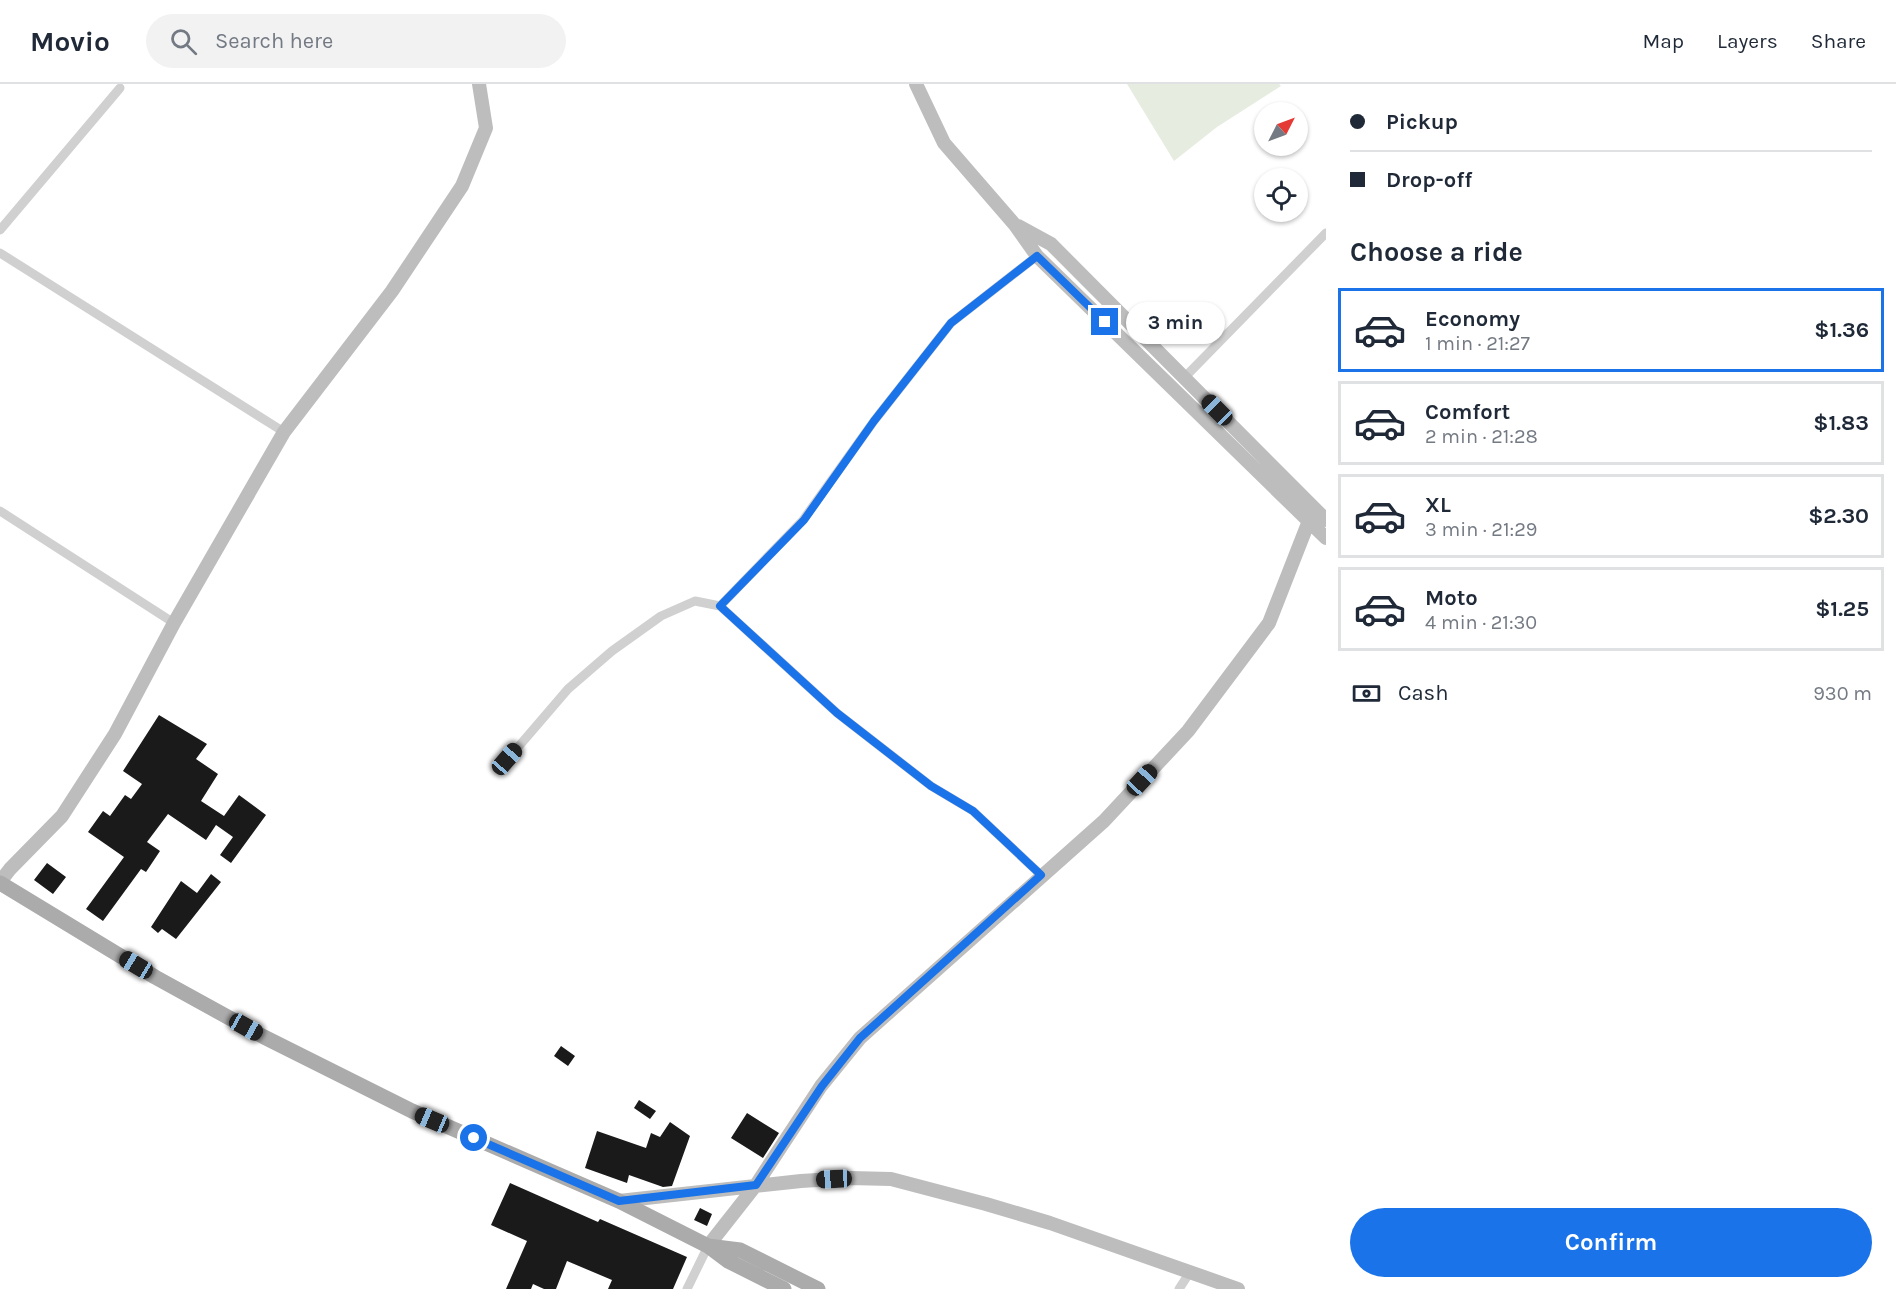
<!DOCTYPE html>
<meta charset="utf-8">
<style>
:root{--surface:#fff;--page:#f2f2f3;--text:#1f2937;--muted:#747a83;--line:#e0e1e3;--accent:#1a73e8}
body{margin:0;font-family:Karla,sans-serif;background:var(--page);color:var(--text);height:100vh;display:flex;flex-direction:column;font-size:22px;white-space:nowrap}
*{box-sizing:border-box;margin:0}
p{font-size:20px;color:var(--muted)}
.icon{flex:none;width:33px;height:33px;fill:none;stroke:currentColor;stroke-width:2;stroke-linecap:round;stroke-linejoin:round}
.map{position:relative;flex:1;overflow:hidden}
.details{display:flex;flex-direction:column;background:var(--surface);width:570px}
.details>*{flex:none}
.hud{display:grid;align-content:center;height:132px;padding:0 24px;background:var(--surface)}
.needle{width:39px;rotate:48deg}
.fabs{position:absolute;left:1254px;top:18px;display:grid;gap:12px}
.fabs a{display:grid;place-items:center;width:54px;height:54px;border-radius:50%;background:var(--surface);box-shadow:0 2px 4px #0004;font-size:30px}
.end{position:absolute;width:27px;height:27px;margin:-14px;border:8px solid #1a73e8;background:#fff;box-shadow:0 0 0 3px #fff}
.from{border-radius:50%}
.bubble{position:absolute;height:42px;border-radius:21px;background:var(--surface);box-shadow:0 2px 4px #0004;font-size:20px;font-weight:700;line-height:42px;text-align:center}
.car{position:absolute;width:18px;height:36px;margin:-18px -9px;border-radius:8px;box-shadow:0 0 4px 2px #0007;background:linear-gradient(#222 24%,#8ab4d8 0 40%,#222 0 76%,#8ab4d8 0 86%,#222 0)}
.hud b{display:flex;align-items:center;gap:21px;height:57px;font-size:22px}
.hud b+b{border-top:2px solid var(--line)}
.hud i{width:15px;height:15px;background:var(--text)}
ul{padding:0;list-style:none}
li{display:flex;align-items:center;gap:18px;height:84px;margin:0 12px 9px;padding:0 12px;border:3px solid var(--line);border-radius:0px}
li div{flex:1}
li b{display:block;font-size:22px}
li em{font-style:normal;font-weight:700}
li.current{border-color:var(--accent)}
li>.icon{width:54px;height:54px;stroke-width:1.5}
h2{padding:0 24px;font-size:27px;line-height:72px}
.pay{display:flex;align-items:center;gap:15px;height:66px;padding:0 24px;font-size:22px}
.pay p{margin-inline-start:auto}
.cta{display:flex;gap:12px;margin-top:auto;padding:12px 24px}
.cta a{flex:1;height:69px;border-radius:36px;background:var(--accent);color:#fff;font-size:24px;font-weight:700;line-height:69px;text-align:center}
header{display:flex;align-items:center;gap:36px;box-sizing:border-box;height:84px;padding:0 30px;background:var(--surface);border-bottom:2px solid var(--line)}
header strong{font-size:28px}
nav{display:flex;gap:33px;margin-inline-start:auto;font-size:21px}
.search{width:420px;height:54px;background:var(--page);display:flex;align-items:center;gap:15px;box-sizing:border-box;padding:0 21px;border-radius:33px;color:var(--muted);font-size:22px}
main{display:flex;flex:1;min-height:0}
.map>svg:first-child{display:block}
.green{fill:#e6ecdf}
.building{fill:#1a1a1a}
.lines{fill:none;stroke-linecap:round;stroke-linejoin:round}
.street{stroke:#d0d0d0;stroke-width:9}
.secondary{stroke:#bdbdbd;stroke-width:14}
.primary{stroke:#ababab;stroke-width:15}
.route{stroke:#1a73e8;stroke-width:8}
</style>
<header>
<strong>Movio</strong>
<div class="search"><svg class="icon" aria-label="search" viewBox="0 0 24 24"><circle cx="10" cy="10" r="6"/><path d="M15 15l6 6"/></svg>Search here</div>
<nav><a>Map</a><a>Layers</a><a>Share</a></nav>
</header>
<main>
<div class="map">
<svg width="1326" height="1205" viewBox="0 0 1326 1205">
<rect width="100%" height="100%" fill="#fff"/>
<path class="green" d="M1127 0H1279L1281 2 1217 43 1174 77Z"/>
<path class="building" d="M159 631 207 660 196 675 218 690 201 717 224 732 239 711 266 731 231 779 220 771 233 753 216 741 206 756 168 730 147 758 160 767 146 788 141 785 103 837 86 825 124 773 88 748 103 727 110 732 125 711 131 715 142 700 123 687Z
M47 779 66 793 53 810 34 796Z
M211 790 221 798 176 855 162 845 158 849 151 843 181 797 197 809Z
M561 962 575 972 568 982 554 972Z
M639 1016 656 1027 650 1035 634 1024Z
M747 1029 779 1049 763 1074 731 1054Z
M670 1038 690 1052 672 1102 663 1103 629 1091 627 1099 585 1084 597 1047 646 1064 651 1049 660 1053Z
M510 1099 598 1138 600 1135 687 1173 673 1205H608L612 1196 567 1177 556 1205H544L533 1200 531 1205H506L527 1157 491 1141Z
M700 1124 712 1130 707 1142 694 1136Z"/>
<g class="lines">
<path class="street" d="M0 146 120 4
M0 169 284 348
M1037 172 951 239 874 337 803 436 720 522 837 629 931 702 973 727 1041 791
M1184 294 1326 149
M0 427 174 539
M507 676 568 605 612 567 661 532 695 517 720 522
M687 1205 708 1162
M1179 1205 1190 1188"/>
<path class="secondary" d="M916 0 944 59 1015 141 1037 172 1326 454
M1018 142 1051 160 1326 436
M0 798 10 785 62 732 115 650 174 539 284 348 392 207 462 102 486 44 479 0
M619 1117 801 1097 850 1094 891 1095 986 1120 1050 1139 1238 1205
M708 1162 756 1101 821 1002 860 954 1104 737 1188 647 1269 539 1314 424"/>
<path class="primary" d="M0 799 155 893 264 953 412 1027 619 1117 708 1162 728 1177 784 1205
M708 1162 740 1166 818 1205"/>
</g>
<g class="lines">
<path class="route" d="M474 1054 619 1117 756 1101 822 1002 860 954 1041 791 973 727 931 702 837 629 720 522 804 436 874 337 951 239 1037 172 1105 238"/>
</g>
</svg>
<div class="fabs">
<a><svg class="needle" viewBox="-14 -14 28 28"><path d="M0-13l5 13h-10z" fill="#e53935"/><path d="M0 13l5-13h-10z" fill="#747a83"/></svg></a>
<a><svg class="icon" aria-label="locate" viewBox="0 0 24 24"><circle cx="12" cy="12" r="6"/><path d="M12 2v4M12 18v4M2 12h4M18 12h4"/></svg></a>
</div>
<i class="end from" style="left:474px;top:1054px"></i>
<i class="end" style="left:1105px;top:238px"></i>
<div class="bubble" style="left:1126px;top:218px;width:99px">3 min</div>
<i class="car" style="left:1217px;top:326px;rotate:315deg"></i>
<i class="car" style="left:507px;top:675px;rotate:41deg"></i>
<i class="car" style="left:1142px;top:696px;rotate:43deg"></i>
<i class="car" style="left:136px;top:881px;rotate:301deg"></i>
<i class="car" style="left:246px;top:943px;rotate:119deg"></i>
<i class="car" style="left:432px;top:1036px;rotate:293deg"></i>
<i class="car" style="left:834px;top:1095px;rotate:267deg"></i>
</div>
<section class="details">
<div class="hud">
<b><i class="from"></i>Pickup</b>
<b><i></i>Drop-off</b>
</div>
<h2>Choose a ride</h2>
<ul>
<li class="current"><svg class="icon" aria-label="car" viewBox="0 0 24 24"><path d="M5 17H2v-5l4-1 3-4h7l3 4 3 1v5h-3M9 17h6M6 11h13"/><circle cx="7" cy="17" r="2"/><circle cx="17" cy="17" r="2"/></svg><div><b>Economy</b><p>1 min · 21:27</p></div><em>$1.36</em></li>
<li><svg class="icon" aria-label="car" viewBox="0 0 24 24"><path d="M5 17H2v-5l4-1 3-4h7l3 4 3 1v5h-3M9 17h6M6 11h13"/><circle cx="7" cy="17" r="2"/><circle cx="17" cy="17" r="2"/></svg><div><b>Comfort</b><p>2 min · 21:28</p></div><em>$1.83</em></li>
<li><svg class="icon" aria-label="car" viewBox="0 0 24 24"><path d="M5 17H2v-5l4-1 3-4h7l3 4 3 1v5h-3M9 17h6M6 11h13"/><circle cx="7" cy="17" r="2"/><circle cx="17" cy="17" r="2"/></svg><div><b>XL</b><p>3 min · 21:29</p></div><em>$2.30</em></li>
<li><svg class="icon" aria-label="car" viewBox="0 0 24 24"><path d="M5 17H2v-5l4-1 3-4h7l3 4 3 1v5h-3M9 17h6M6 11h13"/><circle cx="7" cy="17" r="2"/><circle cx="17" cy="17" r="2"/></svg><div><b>Moto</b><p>4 min · 21:30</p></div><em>$1.25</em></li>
</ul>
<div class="pay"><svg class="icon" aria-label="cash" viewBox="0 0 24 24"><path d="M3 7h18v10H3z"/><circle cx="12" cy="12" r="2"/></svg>Cash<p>930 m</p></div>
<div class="cta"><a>Confirm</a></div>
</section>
</main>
